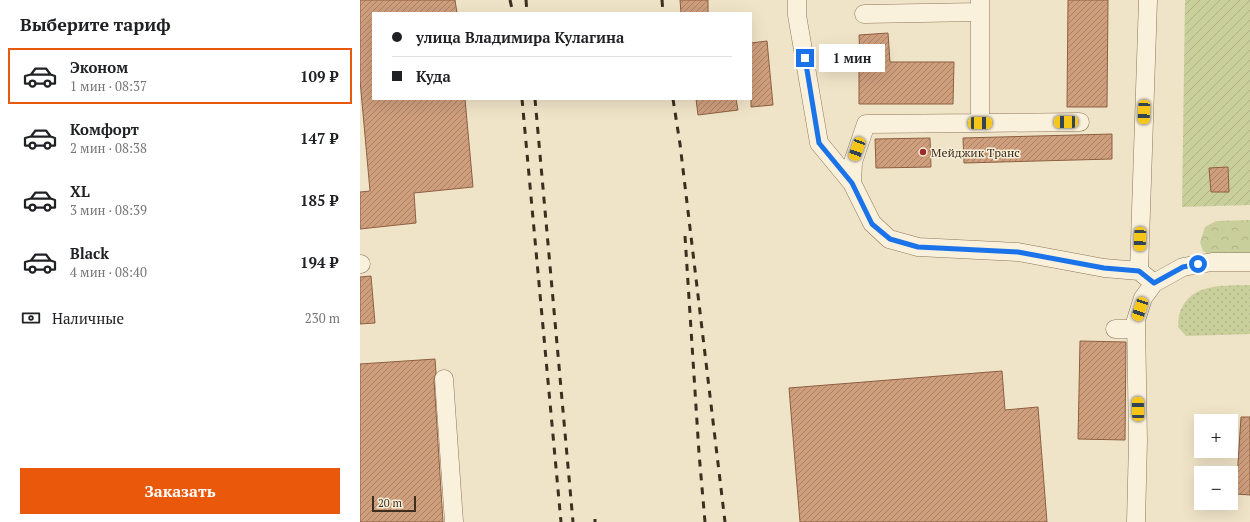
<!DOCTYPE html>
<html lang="ru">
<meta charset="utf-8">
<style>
:root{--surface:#fff;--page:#f2f2f2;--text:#202124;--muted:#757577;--line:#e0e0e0;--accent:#ea580c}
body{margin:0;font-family:"PT Serif",serif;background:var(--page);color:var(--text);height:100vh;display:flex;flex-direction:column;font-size:15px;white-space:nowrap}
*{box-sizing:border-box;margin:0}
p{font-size:13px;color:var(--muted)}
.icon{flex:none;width:22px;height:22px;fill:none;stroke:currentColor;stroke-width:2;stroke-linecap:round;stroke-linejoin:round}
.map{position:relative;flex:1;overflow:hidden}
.sheet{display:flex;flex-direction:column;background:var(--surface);width:360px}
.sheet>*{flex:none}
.top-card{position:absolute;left:12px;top:12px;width:380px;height:88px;border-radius:0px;box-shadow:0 4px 16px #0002;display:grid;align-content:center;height:88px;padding:0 20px;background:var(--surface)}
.controls{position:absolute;left:834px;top:414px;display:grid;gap:8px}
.controls a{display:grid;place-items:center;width:44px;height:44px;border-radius:0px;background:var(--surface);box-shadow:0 4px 16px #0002;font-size:20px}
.scale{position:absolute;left:12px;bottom:10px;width:44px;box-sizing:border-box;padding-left:4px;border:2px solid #3d2e20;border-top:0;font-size:11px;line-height:14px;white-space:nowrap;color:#3d2e20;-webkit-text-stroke:3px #f7eed8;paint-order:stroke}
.end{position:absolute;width:18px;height:18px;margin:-9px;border:5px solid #1a73e8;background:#fff;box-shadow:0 0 0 2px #fff}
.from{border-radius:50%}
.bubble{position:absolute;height:28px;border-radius:0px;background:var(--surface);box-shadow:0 4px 16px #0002;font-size:13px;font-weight:700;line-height:28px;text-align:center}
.car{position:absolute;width:12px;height:24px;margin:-12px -6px;border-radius:5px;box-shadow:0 0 3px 1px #0007;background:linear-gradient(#f5c518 24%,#345 0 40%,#f5c518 0 76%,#345 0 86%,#f5c518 0)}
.top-card b{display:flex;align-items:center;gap:14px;height:38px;font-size:15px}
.top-card b+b{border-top:1px solid var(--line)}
.top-card i{width:10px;height:10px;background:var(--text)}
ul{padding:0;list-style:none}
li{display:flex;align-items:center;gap:12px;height:56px;margin:0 8px 6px;padding:0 12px;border:2px solid transparent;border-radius:0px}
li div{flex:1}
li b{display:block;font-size:15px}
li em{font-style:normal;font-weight:700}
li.on{border-color:var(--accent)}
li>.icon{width:36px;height:36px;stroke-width:1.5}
h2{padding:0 20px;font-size:18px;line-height:48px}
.pay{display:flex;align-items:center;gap:10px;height:44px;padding:0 20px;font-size:15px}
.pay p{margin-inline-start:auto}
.cta{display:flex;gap:8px;margin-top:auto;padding:8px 20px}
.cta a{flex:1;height:46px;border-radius:0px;background:var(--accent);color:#fff;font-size:16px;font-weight:700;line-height:46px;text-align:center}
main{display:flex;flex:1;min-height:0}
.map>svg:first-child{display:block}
.grass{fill:url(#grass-dots)}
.forest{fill:url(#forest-crowns)}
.garden{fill:url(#garden-furrows)}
.building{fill:url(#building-hatch);stroke:#8d5f41}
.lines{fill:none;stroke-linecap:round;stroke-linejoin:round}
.minor-casing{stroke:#8d765c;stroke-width:19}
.minor{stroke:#faf1dc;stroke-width:18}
.rail{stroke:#3d2e20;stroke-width:3;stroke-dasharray:7 7;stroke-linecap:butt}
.route{stroke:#1a73e8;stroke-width:5}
.poi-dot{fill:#9e2a2b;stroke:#f7eed8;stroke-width:1.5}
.labels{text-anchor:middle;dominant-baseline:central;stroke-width:3;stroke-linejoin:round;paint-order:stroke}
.poi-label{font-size:12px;fill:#3d2e20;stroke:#f7eed8;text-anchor:start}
</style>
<main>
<section class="sheet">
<h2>Выберите тариф</h2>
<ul>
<li class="on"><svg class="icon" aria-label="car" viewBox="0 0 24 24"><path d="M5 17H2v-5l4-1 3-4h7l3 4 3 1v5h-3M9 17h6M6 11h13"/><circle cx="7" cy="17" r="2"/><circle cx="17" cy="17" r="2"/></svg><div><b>Эконом</b><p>1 мин · 08:37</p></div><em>109 ₽</em></li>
<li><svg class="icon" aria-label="car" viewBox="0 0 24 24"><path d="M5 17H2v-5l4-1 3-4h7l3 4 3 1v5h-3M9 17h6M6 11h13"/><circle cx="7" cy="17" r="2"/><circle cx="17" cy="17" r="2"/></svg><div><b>Комфорт</b><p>2 мин · 08:38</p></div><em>147 ₽</em></li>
<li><svg class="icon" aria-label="car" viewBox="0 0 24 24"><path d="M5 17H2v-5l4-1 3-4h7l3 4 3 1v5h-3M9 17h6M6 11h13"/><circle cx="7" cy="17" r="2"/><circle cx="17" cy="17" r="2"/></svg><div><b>XL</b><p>3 мин · 08:39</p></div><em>185 ₽</em></li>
<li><svg class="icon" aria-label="car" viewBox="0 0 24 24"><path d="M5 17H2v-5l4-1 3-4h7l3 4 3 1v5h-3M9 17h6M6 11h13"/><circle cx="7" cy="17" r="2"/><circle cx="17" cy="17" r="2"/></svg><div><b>Black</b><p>4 мин · 08:40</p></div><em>194 ₽</em></li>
</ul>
<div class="pay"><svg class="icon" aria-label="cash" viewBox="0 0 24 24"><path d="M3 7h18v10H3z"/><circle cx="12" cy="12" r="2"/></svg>Наличные<p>230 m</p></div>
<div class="cta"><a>Заказать</a></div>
</section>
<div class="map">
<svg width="890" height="522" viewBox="0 0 890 522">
<defs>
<pattern id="grass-dots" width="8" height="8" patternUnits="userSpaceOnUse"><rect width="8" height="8" fill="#c9cf9b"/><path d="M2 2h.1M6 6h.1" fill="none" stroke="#aeb285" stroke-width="1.8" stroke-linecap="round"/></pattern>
<pattern id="forest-crowns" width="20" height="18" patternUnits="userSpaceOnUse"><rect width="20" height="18" fill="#c9cf9b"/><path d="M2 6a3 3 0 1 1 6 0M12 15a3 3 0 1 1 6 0" fill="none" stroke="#aeb285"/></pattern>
<pattern id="garden-furrows" width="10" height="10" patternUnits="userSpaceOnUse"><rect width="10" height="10" fill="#c9cf9b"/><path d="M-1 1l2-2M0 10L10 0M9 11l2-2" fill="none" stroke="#aeb285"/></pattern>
<pattern id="building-hatch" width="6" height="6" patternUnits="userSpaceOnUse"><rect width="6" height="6" fill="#cf9f7d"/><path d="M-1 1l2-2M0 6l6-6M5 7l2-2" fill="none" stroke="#a98266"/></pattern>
</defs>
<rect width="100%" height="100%" fill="#f0e4c8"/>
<path class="grass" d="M890 285V334L826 336 818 327C819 323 818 316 820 312 831 282 864 286 890 285Z"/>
<path class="forest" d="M890 220V257L857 258 843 251 840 242 845 227 856 221Z"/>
<path class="garden" d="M825 0H890V205L822 207Z"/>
<path class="building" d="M0 0H95L97 13H13V99H105L113 187 54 193 56 223 0 229V192L10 191 0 80Z
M320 0H348V13H321Z
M708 0H748L747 107H707Z
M528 33 530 62H594L593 104H499V62H500L499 35Z
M407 41 413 105 391 107V43Z
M336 99H376L378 110 338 115Z
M752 134V159L604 163 603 138Z
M570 138 571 167 516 168 515 139Z
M868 167 869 192H851L849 168Z
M11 276 15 323 0 324V277Z
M720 341 766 342 765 440 718 439Z
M75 359 76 373 74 380 83 522H0V364Z
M642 371 645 410 678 407 687 522H440L429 388Z
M881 417H890V495L876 494Z"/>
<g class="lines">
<defs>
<path id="minor" d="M437 0V15L459 143 492 183 512 223 529 239 558 247 658 252 744 268 779 271 794 283
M504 14 620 12
M620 123 720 122
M492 183 493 162 506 124 620 123V0
M0 264H1
M779 271 788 0
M755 329H776
M84 379 94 522
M776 522 778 441 776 320 783 298 794 283 823 267 852 262H890"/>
</defs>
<use href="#minor" class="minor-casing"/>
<use href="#minor" class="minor"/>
<path class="rail" d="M150 0 153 13
M166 0 167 13
M302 0 303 13
M162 99 201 522
M175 99 213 522
M313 99 320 144 365 522
M325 236 339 453 345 522
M235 519V522"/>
</g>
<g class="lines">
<path class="route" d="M445 58 459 143 492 183 512 224 530 239 558 247 658 252 744 268 779 271 794 283 823 267 838 264"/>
</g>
<circle class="poi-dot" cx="563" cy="152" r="4"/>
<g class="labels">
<g class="poi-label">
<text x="571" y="152">Мейджик Транс</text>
</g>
</g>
</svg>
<div class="controls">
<a>+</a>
<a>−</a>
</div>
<div class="scale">20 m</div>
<i class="end from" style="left:838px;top:264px"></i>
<i class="end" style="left:445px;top:58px"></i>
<div class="bubble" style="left:459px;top:44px;width:66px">1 мин</div>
<i class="car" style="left:784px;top:112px;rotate:182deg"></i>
<i class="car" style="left:706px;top:122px;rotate:269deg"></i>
<i class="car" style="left:620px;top:123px;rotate:89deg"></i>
<i class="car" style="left:497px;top:149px;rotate:200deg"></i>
<i class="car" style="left:780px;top:239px;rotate:182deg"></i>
<i class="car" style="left:780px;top:309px;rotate:198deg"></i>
<i class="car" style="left:778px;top:409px;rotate:359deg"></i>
<div class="top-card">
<b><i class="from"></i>улица Владимира Кулагина</b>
<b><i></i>Куда</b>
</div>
</div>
</main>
